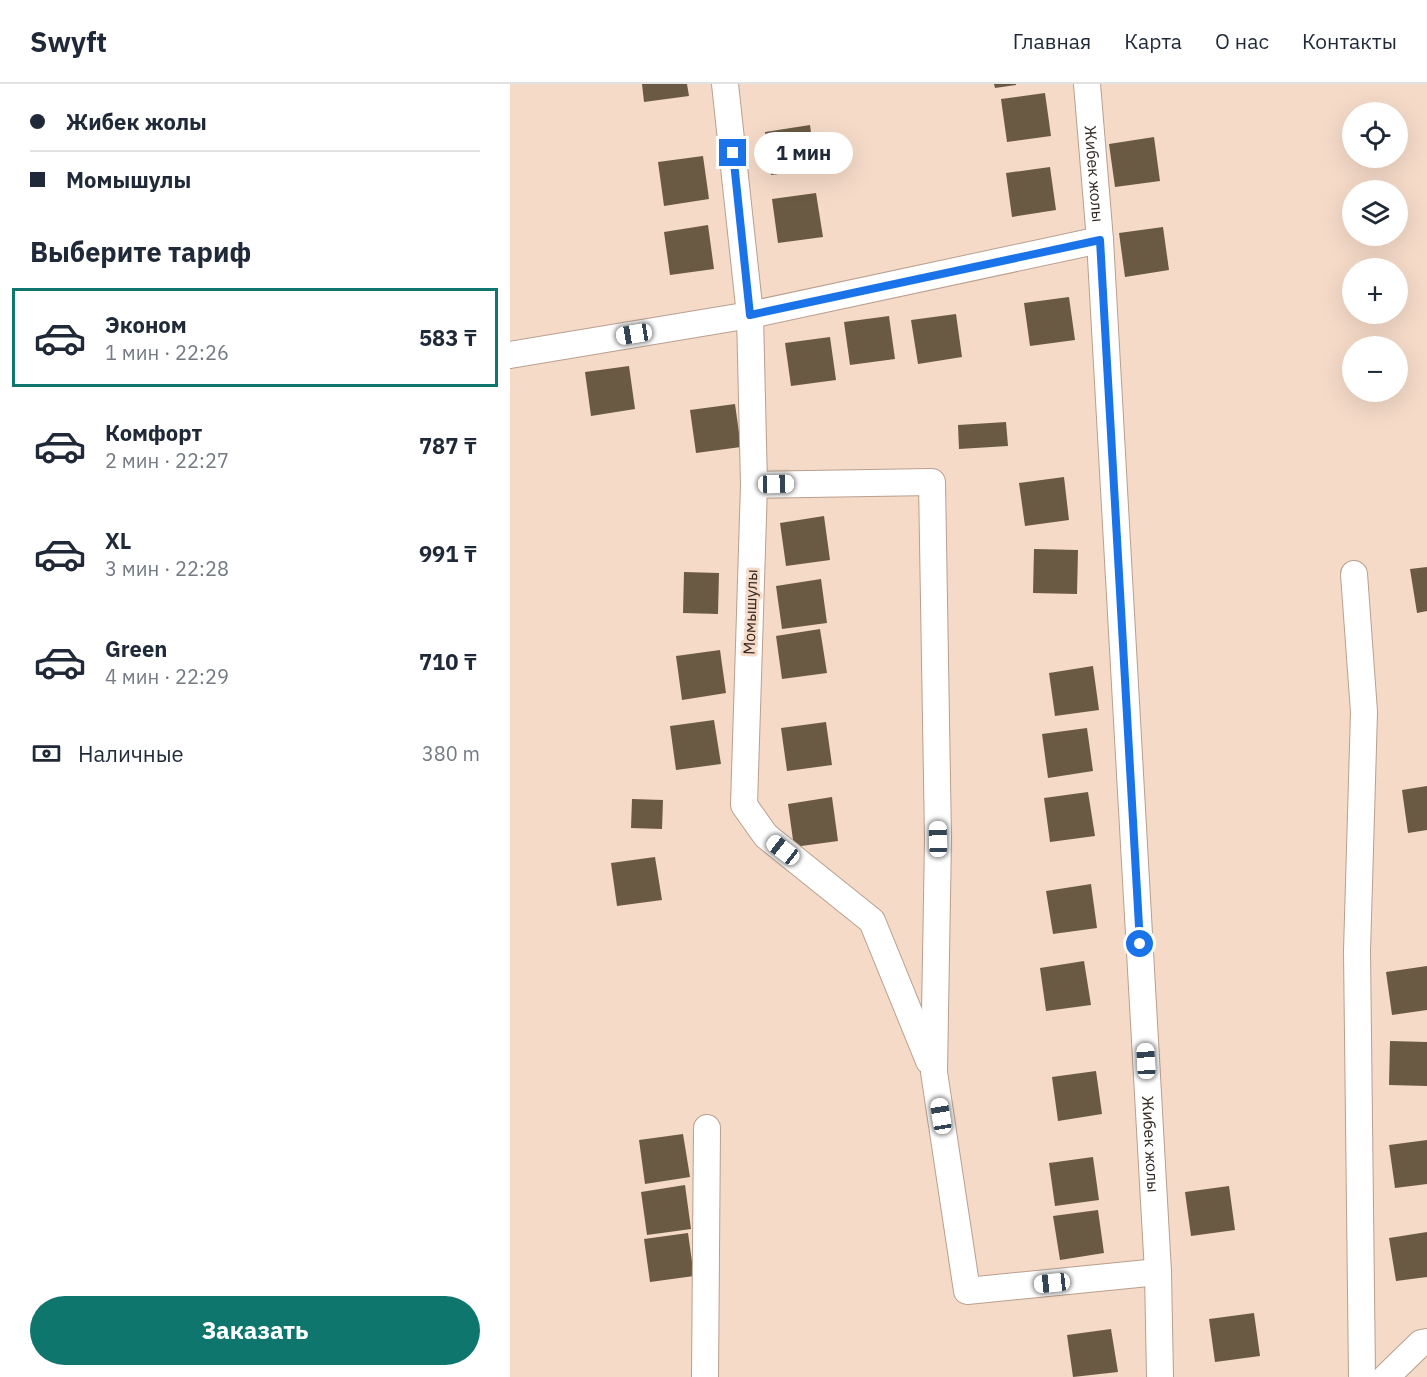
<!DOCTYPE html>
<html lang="ru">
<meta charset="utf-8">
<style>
:root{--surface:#fff;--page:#f6f6f7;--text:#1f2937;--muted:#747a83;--line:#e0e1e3;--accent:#0f766e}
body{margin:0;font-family:"IBM Plex Sans",sans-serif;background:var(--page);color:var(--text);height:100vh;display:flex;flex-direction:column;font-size:22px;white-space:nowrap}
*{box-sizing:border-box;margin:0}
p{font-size:20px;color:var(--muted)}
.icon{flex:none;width:33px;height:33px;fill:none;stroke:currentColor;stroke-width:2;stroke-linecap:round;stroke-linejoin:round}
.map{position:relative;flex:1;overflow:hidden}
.drawer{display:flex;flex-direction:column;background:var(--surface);width:510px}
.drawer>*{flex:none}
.top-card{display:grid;align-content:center;height:132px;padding:0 30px;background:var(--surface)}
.controls{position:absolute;left:832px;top:18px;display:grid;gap:12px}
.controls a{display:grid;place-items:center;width:66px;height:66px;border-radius:50%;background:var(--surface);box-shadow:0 6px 24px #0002;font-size:30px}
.end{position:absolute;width:27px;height:27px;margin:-14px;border:8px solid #1a73e8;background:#fff;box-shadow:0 0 0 3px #fff}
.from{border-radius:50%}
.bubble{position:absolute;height:42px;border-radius:21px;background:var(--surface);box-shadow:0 6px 24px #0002;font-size:20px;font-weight:800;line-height:42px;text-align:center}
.car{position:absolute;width:18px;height:36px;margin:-18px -9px;border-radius:8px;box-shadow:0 0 4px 2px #0007;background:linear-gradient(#fff 24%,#345 0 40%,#fff 0 76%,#345 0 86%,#fff 0)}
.top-card b{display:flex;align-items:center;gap:21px;height:57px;font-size:22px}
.top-card b+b{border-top:2px solid var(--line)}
.top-card i{width:15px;height:15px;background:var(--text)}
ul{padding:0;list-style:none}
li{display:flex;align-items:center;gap:18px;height:99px;margin:0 12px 9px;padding:0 18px;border:3px solid transparent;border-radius:0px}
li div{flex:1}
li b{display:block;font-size:22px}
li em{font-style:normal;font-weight:800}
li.selected{border-color:var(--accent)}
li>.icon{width:54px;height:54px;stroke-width:1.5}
h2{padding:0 30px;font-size:27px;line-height:72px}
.pay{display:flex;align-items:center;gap:15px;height:66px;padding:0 30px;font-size:22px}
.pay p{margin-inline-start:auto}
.cta{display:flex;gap:12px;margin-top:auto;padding:12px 30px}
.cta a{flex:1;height:69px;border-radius:36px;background:var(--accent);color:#fff;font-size:24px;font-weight:800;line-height:69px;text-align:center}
header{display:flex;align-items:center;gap:36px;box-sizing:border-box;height:84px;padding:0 30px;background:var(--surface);border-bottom:2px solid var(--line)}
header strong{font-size:28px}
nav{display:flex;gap:33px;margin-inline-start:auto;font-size:21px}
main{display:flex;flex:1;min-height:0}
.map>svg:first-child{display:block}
.building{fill:#6a5a44}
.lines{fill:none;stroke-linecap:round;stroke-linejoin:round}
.minor-casing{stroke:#b99f8e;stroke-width:28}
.minor{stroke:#fff;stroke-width:26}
.route{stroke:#1a73e8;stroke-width:8}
.labels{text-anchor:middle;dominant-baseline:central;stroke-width:6;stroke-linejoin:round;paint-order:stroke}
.street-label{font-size:16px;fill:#322821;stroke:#f5dac8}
</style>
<header>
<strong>Swyft</strong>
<nav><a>Главная</a><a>Карта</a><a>О нас</a><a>Контакты</a></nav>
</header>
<main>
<section class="drawer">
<div class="top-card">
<b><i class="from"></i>Жибек жолы</b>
<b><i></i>Момышулы</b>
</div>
<h2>Выберите тариф</h2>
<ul>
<li class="selected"><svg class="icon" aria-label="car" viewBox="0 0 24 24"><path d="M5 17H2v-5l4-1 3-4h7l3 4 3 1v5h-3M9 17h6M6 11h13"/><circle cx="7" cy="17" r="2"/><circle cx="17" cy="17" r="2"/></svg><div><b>Эконом</b><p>1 мин · 22:26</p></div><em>583 ₸</em></li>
<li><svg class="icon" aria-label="car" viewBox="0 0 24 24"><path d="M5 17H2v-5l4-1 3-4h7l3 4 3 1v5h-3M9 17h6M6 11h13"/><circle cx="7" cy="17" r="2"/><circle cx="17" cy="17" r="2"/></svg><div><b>Комфорт</b><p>2 мин · 22:27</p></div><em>787 ₸</em></li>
<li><svg class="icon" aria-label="car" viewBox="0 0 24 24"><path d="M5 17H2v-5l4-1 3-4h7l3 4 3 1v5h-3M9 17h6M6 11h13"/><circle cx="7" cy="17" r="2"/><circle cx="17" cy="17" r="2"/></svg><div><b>XL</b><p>3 мин · 22:28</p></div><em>991 ₸</em></li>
<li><svg class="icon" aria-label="car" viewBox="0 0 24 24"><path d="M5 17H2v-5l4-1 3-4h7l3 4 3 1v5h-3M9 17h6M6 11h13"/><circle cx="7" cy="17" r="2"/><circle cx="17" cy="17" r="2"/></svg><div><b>Green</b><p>4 мин · 22:29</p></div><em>710 ₸</em></li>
</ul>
<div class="pay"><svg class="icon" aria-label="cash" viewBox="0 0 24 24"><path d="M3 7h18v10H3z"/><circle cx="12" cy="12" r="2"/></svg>Наличные<p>380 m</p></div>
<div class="cta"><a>Заказать</a></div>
</section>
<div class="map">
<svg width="917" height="1293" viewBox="0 0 917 1293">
<rect width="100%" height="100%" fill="#f5dac8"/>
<path class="building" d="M132 0H177L179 12 134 18Z
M484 0H506V1L485 4Z
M535 9 541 52 497 58 491 15Z
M300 41 306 85 261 91 255 48Z
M644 53 650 97 605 103 599 60Z
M193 72 199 115 154 122 148 78Z
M540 83 546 126 502 133 496 89Z
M306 109 313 153 268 159 262 115Z
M198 141 204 185 160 191 154 148Z
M653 143 659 186 615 193 609 149Z
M559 213 565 256 520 262 514 219Z
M446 230 452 273 408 280 401 236Z
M379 232 385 275 340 281 334 238Z
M320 253 326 296 281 302 275 259Z
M119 282 125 325 81 332 75 288Z
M225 320 231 363 186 369 180 326Z
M496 338 498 362 449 365 448 341Z
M554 393 559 436 515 442 509 399Z
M314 432 320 476 276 482 270 439Z
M524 465 568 466 567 510 523 509Z
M917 483V527L907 529 900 485Z
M174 488 209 489 208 530 173 529Z
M311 495 317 539 272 545 266 502Z
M310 545 317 589 272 595 266 552Z
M210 566 216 609 172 616 166 572Z
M583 582 589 626 545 632 539 589Z
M204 636 211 680 166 686 160 642Z
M316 638 322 681 277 687 271 644Z
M577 644 583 687 538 694 532 650Z
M917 702V746L898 749 892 706Z
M578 708 585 752 540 758 534 714Z
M322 713 328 757 284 763 278 720Z
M122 715 153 716 152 745 121 744Z
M145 773 152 816 107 822 101 779Z
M581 800 587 844 543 850 536 807Z
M574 877 581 921 536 927 530 884Z
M917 882V926L882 931 876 888Z
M880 957 917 958V1002L879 1001Z
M586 987 592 1030 548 1037 542 993Z
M173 1050 180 1093 135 1100 129 1056Z
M917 1056V1100L885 1104 879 1061Z
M583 1073 589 1116 545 1122 539 1079Z
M175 1101 181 1145 137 1151 131 1108Z
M719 1102 725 1146 681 1152 675 1108Z
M588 1126 594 1169 550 1176 543 1132Z
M917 1148V1193L886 1197 879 1154Z
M178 1149 184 1192 140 1198 134 1155Z
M744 1229 750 1272 705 1278 699 1235Z
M601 1245 608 1288 563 1293 557 1251Z"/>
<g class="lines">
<defs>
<g id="minor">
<path d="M215 0 240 231 244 401 234 721 256 752 362 837 419 977"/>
<path id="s1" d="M577 0 590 156 648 1188 650 1293"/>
<path d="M0 271 240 231 590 156"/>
<path d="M244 401 422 398 428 755 424 988 457 1207 648 1188"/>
<path d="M844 490 854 628 847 867 852 1293"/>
<path d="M195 1293 197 1044"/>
<path d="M876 1293 911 1259 917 1258"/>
</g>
</defs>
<use href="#minor" class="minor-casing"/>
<use href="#minor" class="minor"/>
</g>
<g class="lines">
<path class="route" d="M223 69 240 231 590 156 630 860"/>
</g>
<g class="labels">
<g class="street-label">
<text stroke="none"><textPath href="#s1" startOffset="90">Жибек жолы</textPath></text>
<text transform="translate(240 528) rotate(-88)">Момышулы</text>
<text stroke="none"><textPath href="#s1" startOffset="1062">Жибек жолы</textPath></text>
</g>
</g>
</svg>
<div class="controls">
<a><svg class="icon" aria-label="locate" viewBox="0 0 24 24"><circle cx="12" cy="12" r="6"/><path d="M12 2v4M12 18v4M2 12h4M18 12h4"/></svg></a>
<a><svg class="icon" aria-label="layers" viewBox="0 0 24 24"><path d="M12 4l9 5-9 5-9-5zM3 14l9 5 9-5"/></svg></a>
<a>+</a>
<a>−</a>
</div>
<i class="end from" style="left:630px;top:860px"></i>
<i class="end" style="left:223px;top:69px"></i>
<div class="bubble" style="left:244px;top:48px;width:99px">1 мин</div>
<i class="car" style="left:124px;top:250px;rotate:261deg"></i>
<i class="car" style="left:266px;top:400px;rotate:89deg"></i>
<i class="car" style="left:428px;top:755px;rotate:359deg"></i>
<i class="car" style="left:273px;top:766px;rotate:308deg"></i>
<i class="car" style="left:636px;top:977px;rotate:357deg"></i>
<i class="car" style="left:431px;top:1032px;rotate:351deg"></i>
<i class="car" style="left:542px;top:1199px;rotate:264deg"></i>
</div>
</main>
